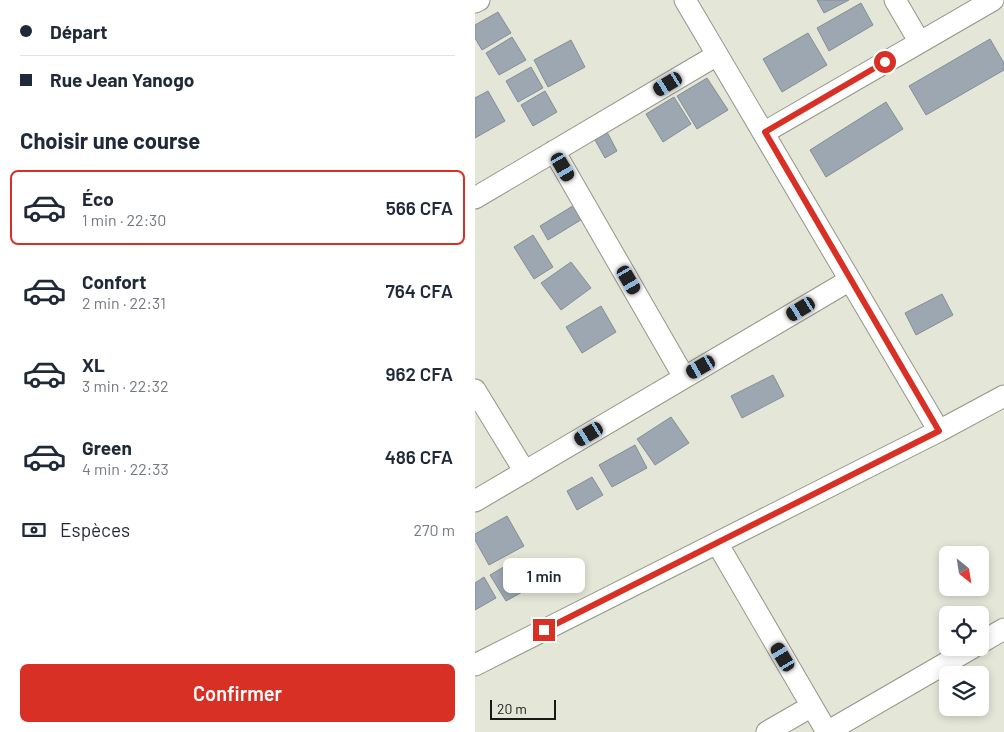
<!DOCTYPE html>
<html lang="fr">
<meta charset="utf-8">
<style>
:root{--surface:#fff;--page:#f2f2f3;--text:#1f2937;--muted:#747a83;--line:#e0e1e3;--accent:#d93025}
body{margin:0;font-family:Barlow,sans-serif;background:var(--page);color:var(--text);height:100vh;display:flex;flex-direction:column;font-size:19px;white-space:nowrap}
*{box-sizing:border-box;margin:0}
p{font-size:16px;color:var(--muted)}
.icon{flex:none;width:28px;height:28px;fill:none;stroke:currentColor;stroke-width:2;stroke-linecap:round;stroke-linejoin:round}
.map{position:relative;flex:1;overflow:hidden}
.details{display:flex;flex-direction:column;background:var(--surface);width:475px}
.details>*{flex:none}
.hud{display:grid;align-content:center;height:110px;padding:0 20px;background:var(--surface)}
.needle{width:32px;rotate:150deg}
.controls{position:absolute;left:464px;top:546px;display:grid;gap:10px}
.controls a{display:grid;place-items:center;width:50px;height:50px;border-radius:8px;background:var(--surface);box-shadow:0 2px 8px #0003;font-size:25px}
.scale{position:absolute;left:15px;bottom:12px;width:66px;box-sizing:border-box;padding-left:5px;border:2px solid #181914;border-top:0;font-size:14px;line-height:18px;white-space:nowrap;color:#181914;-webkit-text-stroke:4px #e4e6d8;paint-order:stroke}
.end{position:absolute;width:22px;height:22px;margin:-11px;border:6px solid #d93025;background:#fff;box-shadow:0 0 0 2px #fff}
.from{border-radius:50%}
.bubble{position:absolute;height:35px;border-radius:8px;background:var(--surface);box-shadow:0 2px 8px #0003;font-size:16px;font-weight:600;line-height:35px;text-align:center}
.car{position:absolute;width:15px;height:30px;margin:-15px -8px;border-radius:6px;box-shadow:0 0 4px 1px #0007;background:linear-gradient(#222 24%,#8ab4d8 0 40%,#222 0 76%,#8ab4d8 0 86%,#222 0)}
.hud b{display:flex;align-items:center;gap:18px;height:48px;font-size:19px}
.hud b+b{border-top:1px solid var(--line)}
.hud i{width:12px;height:12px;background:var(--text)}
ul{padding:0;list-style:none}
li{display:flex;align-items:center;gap:15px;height:75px;margin:0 10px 8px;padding:0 10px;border:2px solid transparent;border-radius:8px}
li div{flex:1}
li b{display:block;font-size:19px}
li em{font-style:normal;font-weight:600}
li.selected{border-color:var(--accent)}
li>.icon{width:45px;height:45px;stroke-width:1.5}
h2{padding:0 20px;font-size:22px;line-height:60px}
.pay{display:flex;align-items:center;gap:12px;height:55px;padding:0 20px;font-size:19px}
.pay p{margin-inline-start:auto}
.primary-button{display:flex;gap:10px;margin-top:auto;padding:10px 20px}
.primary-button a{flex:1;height:58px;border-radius:8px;background:var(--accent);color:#fff;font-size:20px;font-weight:600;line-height:58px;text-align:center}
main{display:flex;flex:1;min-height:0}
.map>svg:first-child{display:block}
.building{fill:#9ca7b1;stroke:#838e97}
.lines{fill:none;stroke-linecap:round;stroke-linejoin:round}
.minor-casing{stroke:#949588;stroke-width:23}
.minor{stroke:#fff;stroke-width:21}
.route{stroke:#d93025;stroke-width:6}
</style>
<main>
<section class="details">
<div class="hud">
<b><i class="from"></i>Départ</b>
<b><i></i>Rue Jean Yanogo</b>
</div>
<h2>Choisir une course</h2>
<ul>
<li class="selected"><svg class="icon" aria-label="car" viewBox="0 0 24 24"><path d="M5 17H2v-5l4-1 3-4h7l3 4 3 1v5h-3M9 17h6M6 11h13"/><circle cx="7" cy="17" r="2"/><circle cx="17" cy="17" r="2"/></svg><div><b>Éco</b><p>1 min · 22:30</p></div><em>566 CFA</em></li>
<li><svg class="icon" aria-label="car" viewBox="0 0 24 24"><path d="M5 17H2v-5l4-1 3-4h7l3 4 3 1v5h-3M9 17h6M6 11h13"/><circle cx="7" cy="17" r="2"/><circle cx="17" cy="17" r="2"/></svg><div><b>Confort</b><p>2 min · 22:31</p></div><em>764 CFA</em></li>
<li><svg class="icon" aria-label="car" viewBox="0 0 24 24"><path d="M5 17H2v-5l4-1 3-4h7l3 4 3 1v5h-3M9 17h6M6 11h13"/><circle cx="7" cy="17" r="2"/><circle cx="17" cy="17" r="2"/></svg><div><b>XL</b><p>3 min · 22:32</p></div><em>962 CFA</em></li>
<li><svg class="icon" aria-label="car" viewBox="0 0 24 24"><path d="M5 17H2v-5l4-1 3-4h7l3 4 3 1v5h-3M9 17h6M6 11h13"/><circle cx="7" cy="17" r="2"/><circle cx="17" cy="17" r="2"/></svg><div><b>Green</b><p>4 min · 22:33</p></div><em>486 CFA</em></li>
</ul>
<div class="pay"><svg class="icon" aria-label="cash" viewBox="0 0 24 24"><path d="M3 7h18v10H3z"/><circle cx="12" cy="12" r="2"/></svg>Espèces<p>270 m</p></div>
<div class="primary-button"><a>Confirmer</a></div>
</section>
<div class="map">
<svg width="529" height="732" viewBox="0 0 529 732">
<rect width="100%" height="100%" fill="#e4e6d8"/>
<path class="building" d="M342 0H374L349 13Z
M386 3 398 25 354 51 342 28Z
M23 12 36 33 7 50 0 38V25Z
M333 33 352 65 307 92 288 59Z
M37 37 51 60 24 75 11 53Z
M515 39 529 63V70L451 115 434 86Z
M96 40 110 67 73 87 59 60Z
M56 67 68 88 43 102 31 81Z
M232 78 253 110 222 129 202 96Z
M13 91 30 121 0 138V98Z
M70 91 82 112 58 126 46 105Z
M199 97 216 124 188 142 171 114Z
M411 102 428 129 351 177 335 150Z
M132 132 142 151 130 158 120 140Z
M101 204 109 218 73 240 65 226Z
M58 235 78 267 59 279 39 247Z
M96 262 116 288 86 310 66 283Z
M467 294 478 315 441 335 430 313Z
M126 306 141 332 107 353 91 327Z
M298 375 309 396 267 418 256 396Z
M196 417 214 443 180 465 162 439Z
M160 445 172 468 137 487 124 465Z
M117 477 128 495 102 510 92 491Z
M32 516 49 546 14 565 0 540V534Z
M44 558 60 585 31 601 15 575Z
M9 577 21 598 0 610V583Z"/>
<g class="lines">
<defs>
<path id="minor" d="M210 0 464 431
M420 0 444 41
M0 2 4 0
M290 132 518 0
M79 151 209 377
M0 198 242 55
M0 390 50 472
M0 501 375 280
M242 543 352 732
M505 643 529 629
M0 665 464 431 529 396
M292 732 337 706
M352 732 497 648"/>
</defs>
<use href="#minor" class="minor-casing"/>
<use href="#minor" class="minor"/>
</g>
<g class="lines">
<path class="route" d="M69 630 464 431 290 132 410 62"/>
</g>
</svg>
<div class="controls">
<a><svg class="needle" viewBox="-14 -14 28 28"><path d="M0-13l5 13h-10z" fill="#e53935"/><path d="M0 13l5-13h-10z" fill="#747a83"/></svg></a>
<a><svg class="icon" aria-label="locate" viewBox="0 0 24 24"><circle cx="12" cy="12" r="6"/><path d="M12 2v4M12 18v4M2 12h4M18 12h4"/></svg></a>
<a><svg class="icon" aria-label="layers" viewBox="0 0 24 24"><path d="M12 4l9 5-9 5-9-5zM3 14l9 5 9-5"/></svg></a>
</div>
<div class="scale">20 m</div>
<i class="end from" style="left:410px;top:62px"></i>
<i class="end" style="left:69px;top:630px"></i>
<div class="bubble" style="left:28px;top:558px;width:82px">1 min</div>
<i class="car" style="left:193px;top:84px;rotate:239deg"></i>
<i class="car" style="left:88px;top:167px;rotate:150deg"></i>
<i class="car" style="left:154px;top:280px;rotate:150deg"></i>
<i class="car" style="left:326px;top:309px;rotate:239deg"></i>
<i class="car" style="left:226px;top:367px;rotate:240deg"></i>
<i class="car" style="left:114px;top:434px;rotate:239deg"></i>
<i class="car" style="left:308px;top:657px;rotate:329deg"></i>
</div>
</main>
